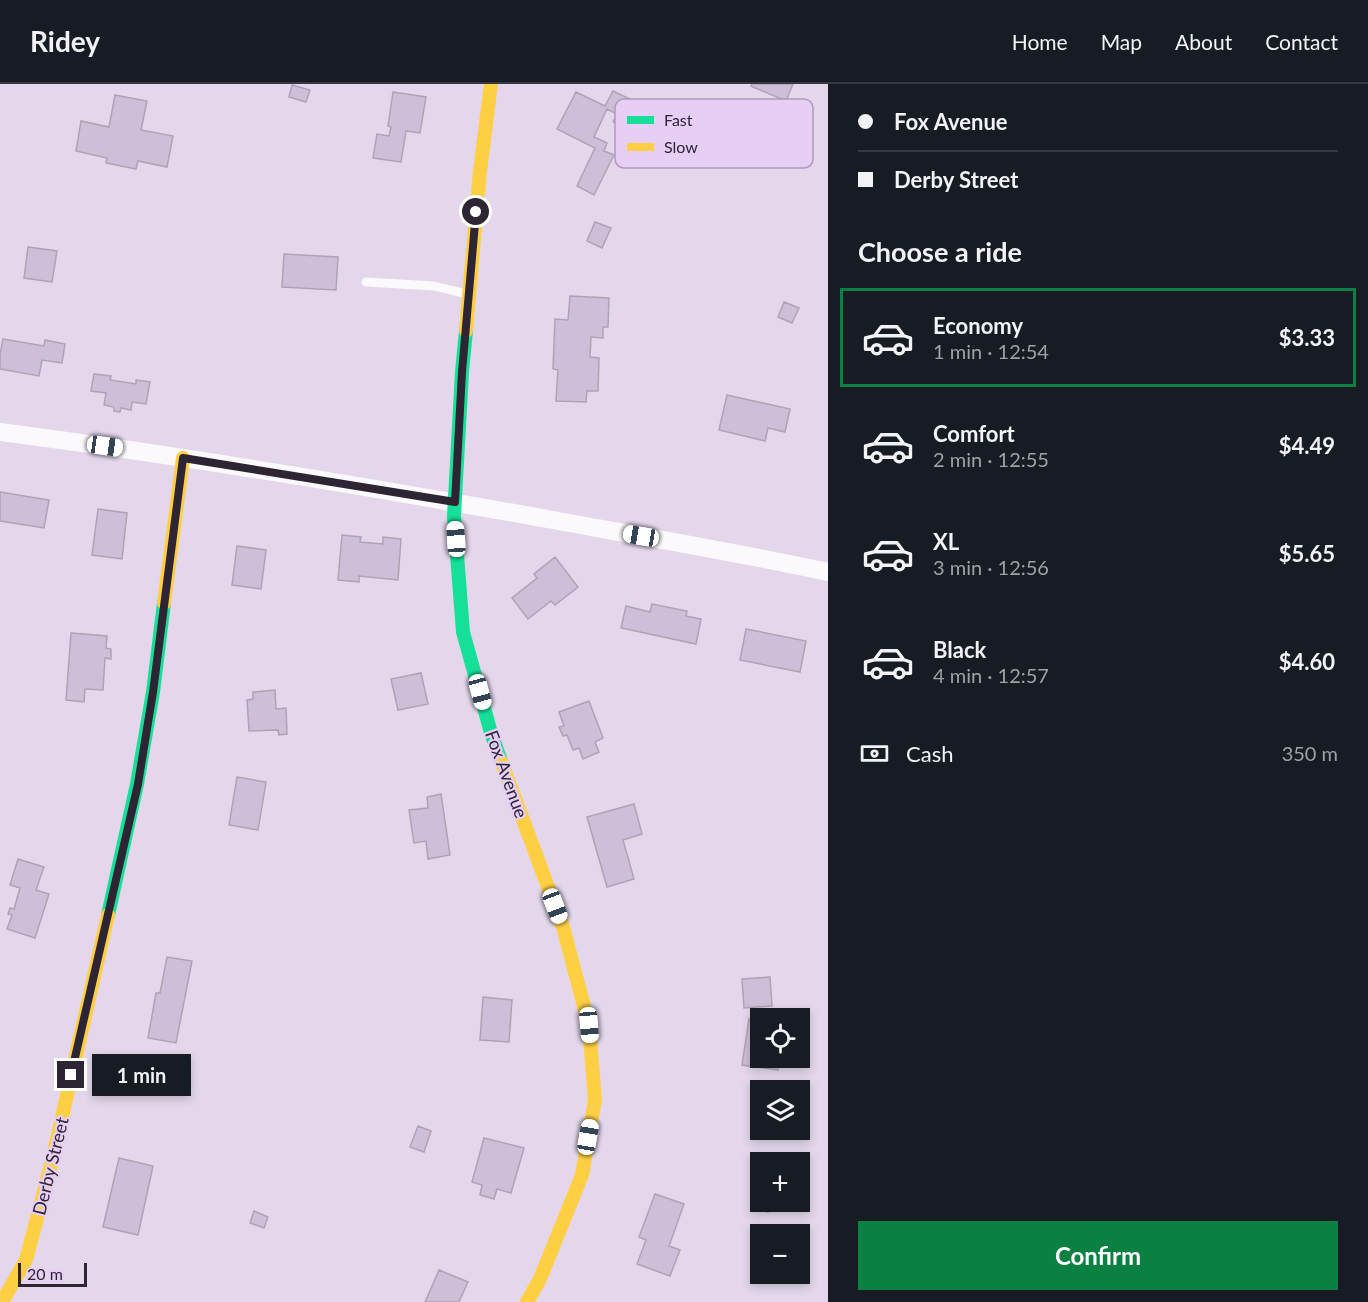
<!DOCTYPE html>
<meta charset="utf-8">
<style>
:root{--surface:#171b24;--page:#242831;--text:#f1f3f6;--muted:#9ea1a6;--line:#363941;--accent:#0b8043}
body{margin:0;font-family:Lato,sans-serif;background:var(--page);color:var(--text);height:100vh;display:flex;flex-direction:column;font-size:22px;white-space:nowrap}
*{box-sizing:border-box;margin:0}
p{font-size:20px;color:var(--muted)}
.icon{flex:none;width:33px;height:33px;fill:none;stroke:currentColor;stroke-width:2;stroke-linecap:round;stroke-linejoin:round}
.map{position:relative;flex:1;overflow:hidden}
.side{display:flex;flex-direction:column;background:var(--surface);width:540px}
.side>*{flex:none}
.banner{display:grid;align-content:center;height:132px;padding:0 30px;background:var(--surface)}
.buttons{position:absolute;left:750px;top:924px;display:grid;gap:12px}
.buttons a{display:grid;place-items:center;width:60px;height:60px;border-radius:0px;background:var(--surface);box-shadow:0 3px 9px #0003;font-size:30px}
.scale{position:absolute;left:18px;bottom:15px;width:69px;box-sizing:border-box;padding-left:6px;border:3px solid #2e2534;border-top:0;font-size:16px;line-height:21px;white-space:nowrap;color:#2e2534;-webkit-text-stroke:4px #e6cef5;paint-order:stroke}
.end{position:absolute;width:27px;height:27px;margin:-14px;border:8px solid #2e2534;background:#fff;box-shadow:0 0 0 3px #fff}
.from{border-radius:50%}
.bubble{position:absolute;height:42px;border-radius:0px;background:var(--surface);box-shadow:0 3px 9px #0003;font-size:20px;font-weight:700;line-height:42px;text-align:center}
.car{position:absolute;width:18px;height:36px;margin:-18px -9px;border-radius:8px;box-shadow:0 0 4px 2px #0007;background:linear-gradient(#fff 24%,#345 0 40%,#fff 0 76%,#345 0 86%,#fff 0)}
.banner b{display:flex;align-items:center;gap:21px;height:57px;font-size:22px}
.banner b+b{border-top:2px solid var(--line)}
.banner i{width:15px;height:15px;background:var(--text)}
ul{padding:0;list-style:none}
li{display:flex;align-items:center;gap:18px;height:99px;margin:0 12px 9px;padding:0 18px;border:3px solid transparent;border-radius:0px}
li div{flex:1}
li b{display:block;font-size:22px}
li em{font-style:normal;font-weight:700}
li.on{border-color:var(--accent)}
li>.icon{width:54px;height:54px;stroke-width:1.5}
h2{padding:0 30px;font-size:27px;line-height:72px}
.pay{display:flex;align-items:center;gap:15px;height:66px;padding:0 30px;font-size:22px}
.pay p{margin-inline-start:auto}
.action{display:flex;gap:12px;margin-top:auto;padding:12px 30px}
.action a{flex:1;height:69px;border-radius:0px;background:var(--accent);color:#fff;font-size:24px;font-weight:700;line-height:69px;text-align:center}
header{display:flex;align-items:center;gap:36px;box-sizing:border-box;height:84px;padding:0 30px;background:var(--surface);border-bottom:2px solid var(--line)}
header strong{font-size:28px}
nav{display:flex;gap:33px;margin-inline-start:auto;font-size:21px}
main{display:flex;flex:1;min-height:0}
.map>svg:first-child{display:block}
.building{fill:#cebed7;stroke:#aea3b4;stroke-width:1.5}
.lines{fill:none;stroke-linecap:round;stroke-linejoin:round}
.lane{stroke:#fbf9fc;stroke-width:9}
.street{stroke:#fbf9fc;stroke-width:18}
.fast{stroke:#16e098;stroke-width:14}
.slow{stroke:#ffcf43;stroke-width:14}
.route{stroke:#2e2534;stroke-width:8}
.labels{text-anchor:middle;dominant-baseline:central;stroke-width:4.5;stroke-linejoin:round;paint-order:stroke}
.street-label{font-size:18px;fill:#2e2534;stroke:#e6cef5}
.key{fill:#e6cef5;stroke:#af9bbb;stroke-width:1.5}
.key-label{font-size:16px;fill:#2e2534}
</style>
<header>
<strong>Ridey</strong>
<nav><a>Home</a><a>Map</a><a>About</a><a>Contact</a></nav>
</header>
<main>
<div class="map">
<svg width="828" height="1218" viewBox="0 0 828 1218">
<rect width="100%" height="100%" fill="#e4d7ec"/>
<path class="building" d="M752 0H793L786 17 751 2Z
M292 1 310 6 306 18 289 13Z
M613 7 651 25 639 51 613 38 617 30 607 25 594 53 607 59 604 67 614 71 594 111 577 102 595 64 557 45 576 8 605 22Z
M393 8 426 13 420 49 406 47 401 78 373 74 377 50 389 52 391 43 388 42Z
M115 11 147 17 141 46 173 52 167 83 138 77 136 85 106 79 107 74 76 67 81 37 109 43Z
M595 138 611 144 602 164 587 157Z
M28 163 57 167 52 198 24 194Z
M284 170 338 173 336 206 282 203Z
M570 212 609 214 608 243H603V254L591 253 590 273 599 274 598 307H587L586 318 556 317 558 286 553 285 555 235 568 236Z
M784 218 799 224 792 239 778 233Z
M3 255 44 262 45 256 65 260 62 279 42 276 39 292 0 285V270Z
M94 290 111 292 110 296 136 300V296L150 298 146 320 132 318 131 326 121 324 120 328 114 327V323L104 321 106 309 91 307Z
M727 311 790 325 785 348 768 344 765 357 719 346Z
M0 408 49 416 44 444 0 437Z
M98 425 127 429 122 475 92 471Z
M342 451 361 453 360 458 383 460V453L401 455 398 496 359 492V498L338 496Z
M237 462 266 466 261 505 232 501Z
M555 473 578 503 555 521 551 517 528 535 512 514 537 494 534 490Z
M652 520 687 527 686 532 701 535 696 560 621 544 626 522 650 528Z
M746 545 806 557 800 588 740 576Z
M71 549 107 552 106 564 111 565V575L105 574 103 606 85 605 84 618 66 616Z
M421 589 428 620 398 626 391 595Z
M275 606 276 625 286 624 287 650 279 651 278 646 249 647 247 616 253 615V608Z
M589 617 603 654 595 658 599 668 583 675 579 664 573 666 567 651 563 652 559 643 564 642 559 628Z
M237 693 266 698 258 746 229 741Z
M441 710 450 771 428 775 426 757 414 759 409 726 428 724 427 713Z
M634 720 642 750 623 756 634 795 607 803 587 733Z
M18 775 44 783 36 806 49 810 35 854 7 845 12 831 8 830 10 824 14 825 20 804 10 801Z
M167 873 192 877 176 959 148 954 156 909H160Z
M770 893 772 922 744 924 742 895Z
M483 913 512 916 509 958 480 956Z
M749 935 760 937V974H780L778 986 742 981Z
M418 1042 431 1047 424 1068 410 1063Z
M484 1054 524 1064 511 1109 497 1105 494 1115 480 1111 482 1101 472 1098Z
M119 1074 153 1082 138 1151 103 1143Z
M655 1110 684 1120 669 1162 680 1166 670 1192 637 1180 646 1156 639 1153Z
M765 1118H779L780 1126 767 1128Z
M254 1127 268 1133 264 1144 250 1139Z
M439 1186 468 1198 459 1218H425Z"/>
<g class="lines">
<path class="lane" d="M366 198 434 202 467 210"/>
<path class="street" d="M0 348C183 372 365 402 547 435 641 452 735 468 828 488"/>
<path class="fast" d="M466 247 462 288 454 432 463 548 491 649 501 677
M108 831 137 700 153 608 164 519"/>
<path class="slow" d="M466 247 480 87 491 0
M164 519 183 374
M501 677 563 843 589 941 595 1016 582 1091 540 1195 527 1218
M2 1218 26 1176 53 1073 108 831"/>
</g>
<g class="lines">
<path class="route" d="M71 991 138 700 153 608 183 374 455 418 462 288 476 128"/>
</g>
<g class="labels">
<g class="street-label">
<text transform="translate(507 690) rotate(70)">Fox Avenue</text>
<text transform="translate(50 1082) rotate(-76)">Derby Street</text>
</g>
</g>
<rect x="615" y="15" width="198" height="69" rx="9" class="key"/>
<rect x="627" y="32" width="27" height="8" fill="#16e098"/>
<rect x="627" y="59" width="27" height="8" fill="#ffcf43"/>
<g class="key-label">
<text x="664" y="42">Fast</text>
<text x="664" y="69">Slow</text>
</g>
</svg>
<div class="buttons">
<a><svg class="icon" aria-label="locate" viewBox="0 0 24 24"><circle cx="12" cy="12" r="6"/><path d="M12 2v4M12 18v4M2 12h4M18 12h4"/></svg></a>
<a><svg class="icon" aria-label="layers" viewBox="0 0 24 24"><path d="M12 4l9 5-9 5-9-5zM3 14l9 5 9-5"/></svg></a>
<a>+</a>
<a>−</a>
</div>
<div class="scale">20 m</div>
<i class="end from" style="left:476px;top:128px"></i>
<i class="end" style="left:71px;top:991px"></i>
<div class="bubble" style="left:92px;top:970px;width:99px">1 min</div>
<i class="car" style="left:105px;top:362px;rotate:98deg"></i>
<i class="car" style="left:641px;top:452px;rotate:280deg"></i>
<i class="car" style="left:456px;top:455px;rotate:356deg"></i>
<i class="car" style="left:480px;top:608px;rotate:165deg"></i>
<i class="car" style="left:555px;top:822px;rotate:159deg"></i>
<i class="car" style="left:589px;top:941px;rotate:175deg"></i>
<i class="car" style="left:588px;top:1053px;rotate:10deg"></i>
</div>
<section class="side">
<div class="banner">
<b><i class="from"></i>Fox Avenue</b>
<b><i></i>Derby Street</b>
</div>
<h2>Choose a ride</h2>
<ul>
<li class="on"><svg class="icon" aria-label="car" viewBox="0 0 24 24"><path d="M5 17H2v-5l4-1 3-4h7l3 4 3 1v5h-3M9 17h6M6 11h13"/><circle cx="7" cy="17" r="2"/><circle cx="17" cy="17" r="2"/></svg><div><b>Economy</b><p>1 min · 12:54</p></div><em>$3.33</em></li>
<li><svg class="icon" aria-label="car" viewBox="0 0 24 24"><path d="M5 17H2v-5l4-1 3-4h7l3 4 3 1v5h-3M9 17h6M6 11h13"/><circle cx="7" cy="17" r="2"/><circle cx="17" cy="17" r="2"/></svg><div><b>Comfort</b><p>2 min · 12:55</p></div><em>$4.49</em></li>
<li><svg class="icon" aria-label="car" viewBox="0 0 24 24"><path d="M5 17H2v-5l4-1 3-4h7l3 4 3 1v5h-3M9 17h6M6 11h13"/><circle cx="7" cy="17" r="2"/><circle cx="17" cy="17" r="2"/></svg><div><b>XL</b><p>3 min · 12:56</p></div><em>$5.65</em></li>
<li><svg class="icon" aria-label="car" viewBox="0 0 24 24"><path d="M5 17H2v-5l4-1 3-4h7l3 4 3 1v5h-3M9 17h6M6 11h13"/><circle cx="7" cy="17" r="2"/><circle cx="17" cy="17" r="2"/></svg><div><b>Black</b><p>4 min · 12:57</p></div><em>$4.60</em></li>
</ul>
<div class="pay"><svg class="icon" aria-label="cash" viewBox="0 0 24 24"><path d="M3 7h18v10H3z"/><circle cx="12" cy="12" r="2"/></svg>Cash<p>350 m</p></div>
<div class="action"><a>Confirm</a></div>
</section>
</main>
